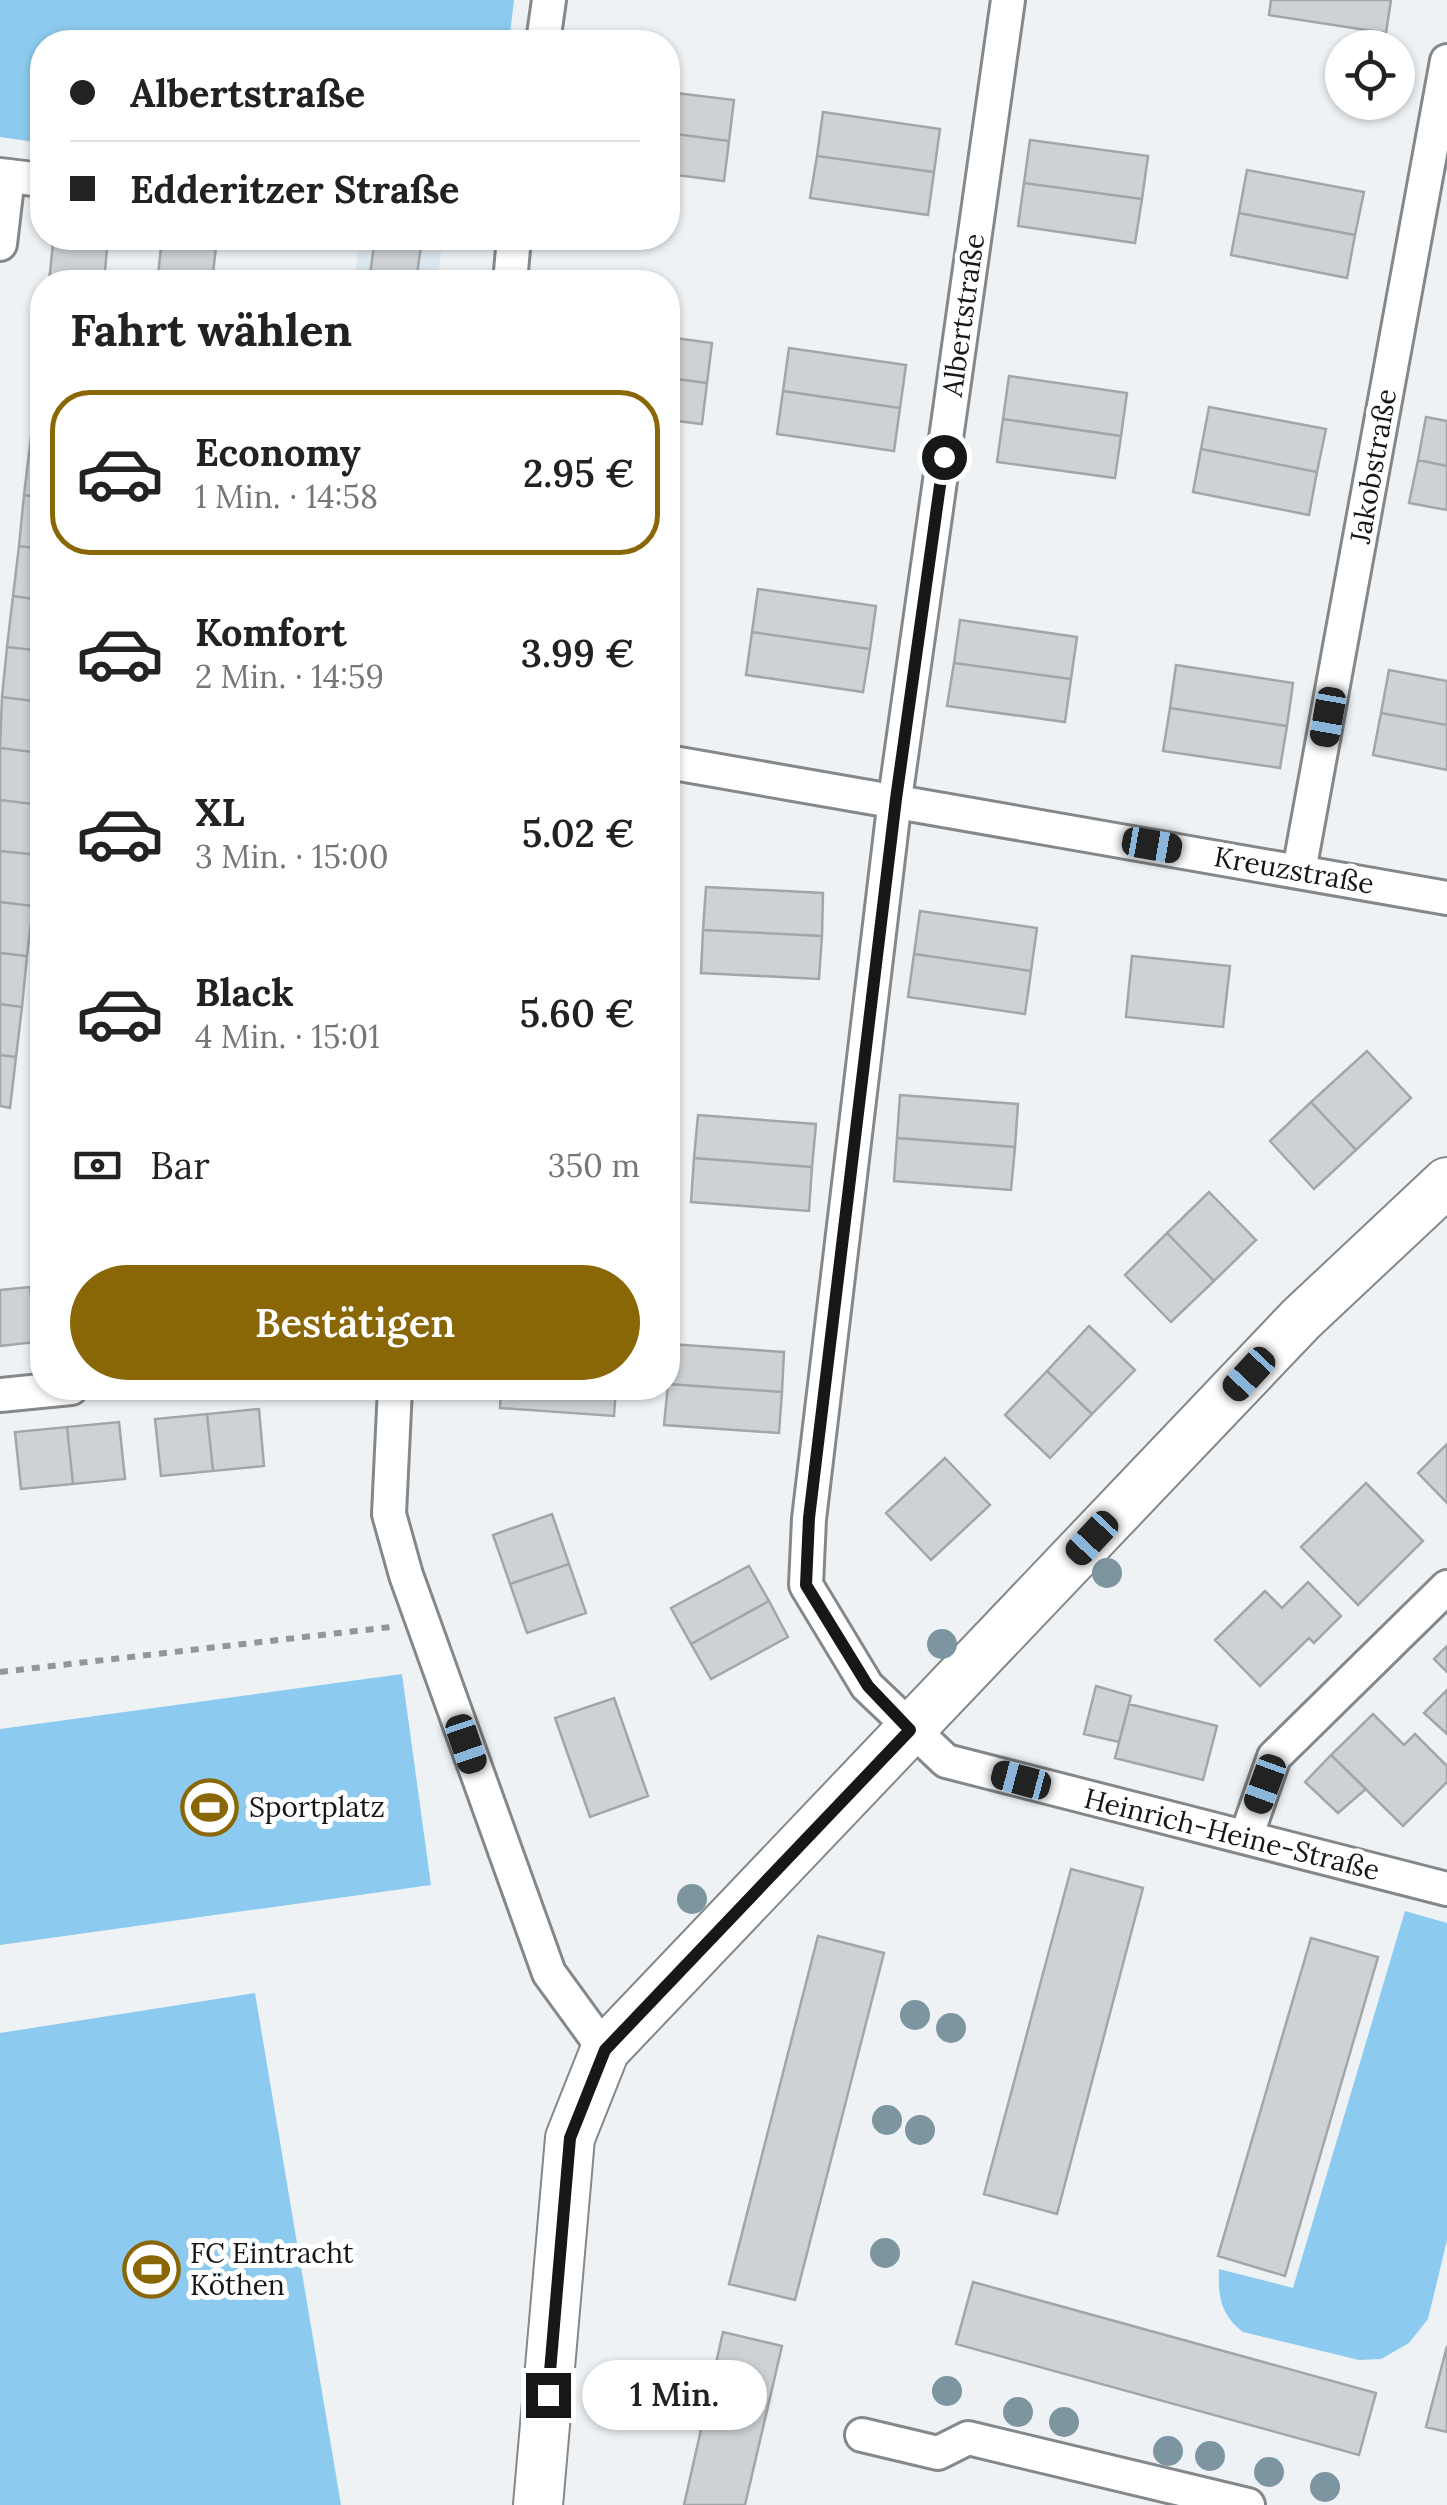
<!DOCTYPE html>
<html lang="de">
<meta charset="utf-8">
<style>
:root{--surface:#fff;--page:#f6f6f6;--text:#222;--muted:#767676;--line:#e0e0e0;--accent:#8a6706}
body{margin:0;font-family:Lora,serif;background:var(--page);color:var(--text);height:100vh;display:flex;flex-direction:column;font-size:38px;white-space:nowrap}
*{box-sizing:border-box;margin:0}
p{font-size:32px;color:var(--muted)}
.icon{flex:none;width:55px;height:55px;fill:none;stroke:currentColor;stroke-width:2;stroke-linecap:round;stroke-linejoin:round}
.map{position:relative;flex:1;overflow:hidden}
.drawer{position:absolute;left:30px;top:270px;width:650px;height:1130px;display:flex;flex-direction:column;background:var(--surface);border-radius:40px;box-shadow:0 2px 8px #0004}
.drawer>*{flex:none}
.hud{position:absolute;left:30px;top:30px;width:650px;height:220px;border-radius:40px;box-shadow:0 2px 8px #0004;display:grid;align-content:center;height:220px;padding:0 40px;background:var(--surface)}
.buttons{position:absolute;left:1325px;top:30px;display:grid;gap:20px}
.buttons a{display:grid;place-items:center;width:90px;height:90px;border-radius:50%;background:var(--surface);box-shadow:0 2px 8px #0004;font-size:50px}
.end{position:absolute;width:45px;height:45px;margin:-22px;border:12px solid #151718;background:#fff;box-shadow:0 0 0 5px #fff}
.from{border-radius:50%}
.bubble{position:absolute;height:70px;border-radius:35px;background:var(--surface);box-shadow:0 2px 8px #0004;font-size:32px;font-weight:600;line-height:70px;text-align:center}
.car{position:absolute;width:30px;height:60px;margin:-30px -15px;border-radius:12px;box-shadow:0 0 8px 2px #0007;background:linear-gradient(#222 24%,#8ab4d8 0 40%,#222 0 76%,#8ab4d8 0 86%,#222 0)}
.hud b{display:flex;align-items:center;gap:35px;height:95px;font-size:38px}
.hud b+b{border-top:2px solid var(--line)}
.hud i{width:25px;height:25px;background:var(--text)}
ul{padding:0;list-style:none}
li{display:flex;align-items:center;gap:30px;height:165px;margin:0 20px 15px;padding:0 20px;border:5px solid transparent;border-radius:40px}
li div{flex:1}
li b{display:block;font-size:38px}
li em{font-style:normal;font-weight:600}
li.current{border-color:var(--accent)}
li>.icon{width:90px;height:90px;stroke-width:1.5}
h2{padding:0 40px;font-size:45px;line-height:120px}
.pay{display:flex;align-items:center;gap:25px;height:110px;padding:0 40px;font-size:38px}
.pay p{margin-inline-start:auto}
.button{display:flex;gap:20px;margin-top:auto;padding:20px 40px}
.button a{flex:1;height:115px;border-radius:60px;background:var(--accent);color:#fff;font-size:40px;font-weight:600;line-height:115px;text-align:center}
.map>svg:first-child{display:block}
.built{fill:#dce8ef}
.green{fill:#8ccbef}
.building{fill:#ced2d5;stroke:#a2a6a9;stroke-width:2.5}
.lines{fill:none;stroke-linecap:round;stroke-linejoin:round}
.street-casing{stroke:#84888a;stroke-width:38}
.secondary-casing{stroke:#84888a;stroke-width:52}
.path{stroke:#939698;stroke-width:6;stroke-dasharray:8 8;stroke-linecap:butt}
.street{stroke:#fff;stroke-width:32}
.secondary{stroke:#fff;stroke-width:48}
.tree{fill:#7d94a1}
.route{stroke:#151718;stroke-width:12}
.labels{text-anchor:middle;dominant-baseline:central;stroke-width:10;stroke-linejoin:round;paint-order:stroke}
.street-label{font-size:28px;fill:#151718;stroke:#fff}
.poi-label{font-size:28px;fill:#151718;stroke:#fff;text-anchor:start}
</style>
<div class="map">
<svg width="1447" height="2505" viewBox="0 0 1447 2505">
<rect width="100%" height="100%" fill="#eef2f5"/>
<path class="built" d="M359 238 442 242 438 282H355Z"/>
<path class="green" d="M0 0H514L509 42H42V143L0 137Z
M402 1674 431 1885 0 1945V1729Z
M1405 1911 1447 1923V2240L1428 2319 1409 2343 1381 2359 1359 2360 1243 2332C1220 2314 1218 2296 1219 2269L1293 2288Z
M255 1993 341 2505H0V2033Z"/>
<path class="building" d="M1271 0H1391L1386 33 1269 15Z
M668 92 734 100 729 141 668 133Z
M823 112 940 129 934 172 817 156Z
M668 133 729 141 724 181 668 174Z
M1030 140 1148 156 1142 199 1024 183Z
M817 156 934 172 928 215 810 198Z
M1247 170 1364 192 1355 235 1239 213Z
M1024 183 1142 199 1135 243 1018 226Z
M1239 213 1355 235 1347 278 1231 255Z
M53 238H109L107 249 53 243Z
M162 238H217L212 282 158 275Z
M375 238H422L416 282H369Z
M53 243 107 249 104 282H49Z
M668 337 712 343 707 383 668 378Z
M41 344H42V395H36Z
M789 348 906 365 900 408 783 391Z
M1009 376 1127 393 1121 436 1003 419Z
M668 378 707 383 702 424 668 420Z
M783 391 900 408 894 451 777 434Z
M36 395H42V446L30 445Z
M1209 407 1326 429 1317 472 1201 449Z
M1426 417 1447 421V466L1418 460Z
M1003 419 1121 436 1115 478 997 462Z
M30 445 42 446V498L24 495Z
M1201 449 1317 472 1309 515 1193 492Z
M1418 460 1447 466V510L1409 503Z
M24 495 42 498V549L19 546Z
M19 546 42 549V600L13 596Z
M668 551 677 553 672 593H668Z
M758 589 876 606 870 649 752 632Z
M13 596 42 600V651L7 647Z
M960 620 1077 637 1071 679 954 663Z
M752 632 870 649 863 692 746 675Z
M7 647 42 651V702L2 697Z
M954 663 1071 679 1065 722 947 706Z
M1176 665 1293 683 1287 726 1170 708Z
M1389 670 1447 681V725L1381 713Z
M2 697 42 702V753L0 748Z
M1170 708 1287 726 1280 768 1163 751Z
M1381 713 1447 725V770L1373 755Z
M0 748 42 753V805L0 800Z
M0 800 42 805 39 855 0 851Z
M0 851 39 855 33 906 0 902Z
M706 887 823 893 822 936 703 930Z
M0 902 33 906 27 956 0 953Z
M920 911 1037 928 1031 971 914 954Z
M703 930 822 936 819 979 701 973Z
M0 953 27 956 22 1007 0 1004Z
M914 954 1031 971 1025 1014 908 997Z
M1132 956 1230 966 1223 1027 1126 1017Z
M0 1004 22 1007 16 1057 0 1055Z
M1367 1051 1411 1098 1356 1150 1311 1102Z
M0 1055 16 1057 10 1108 0 1106Z
M900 1095 1018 1104 1015 1147 897 1138Z
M1311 1102 1356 1150 1314 1189 1270 1141Z
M698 1115 816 1124 812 1167 694 1158Z
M897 1138 1015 1147 1011 1190 894 1181Z
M694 1158 812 1167 809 1211 691 1202Z
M1209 1192 1256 1240 1214 1281 1167 1233Z
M1167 1233 1214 1281 1171 1322 1125 1275Z
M30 1287 36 1342 0 1346V1290Z
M1089 1326 1135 1370 1092 1414 1047 1371Z
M670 1344 784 1352 782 1392 668 1384Z
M1047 1371 1092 1414 1050 1458 1005 1415Z
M668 1384 782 1392 779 1433 664 1425Z
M501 1388H616L614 1416 500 1408Z
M259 1409 264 1466 213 1471 207 1414Z
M207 1414 213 1471 161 1476 155 1419Z
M119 1422 125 1479 73 1484 67 1427Z
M67 1427 73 1484 21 1489 15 1432Z
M1447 1444V1503L1418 1473Z
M945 1458 990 1505 931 1560 886 1513Z
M1366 1483 1423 1541 1358 1605 1301 1547Z
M552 1514 569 1564 510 1584 493 1535Z
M569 1564 586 1613 527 1633 510 1584Z
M749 1566 769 1601 691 1644 671 1608Z
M1308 1582 1341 1616 1314 1643 1309 1638 1260 1686 1215 1640 1265 1591 1282 1608Z
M769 1601 788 1637 711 1679 691 1644Z
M1447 1646V1672L1434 1659Z
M1096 1686 1131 1696 1119 1742 1084 1734Z
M1447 1690V1734L1424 1713Z
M614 1698 648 1796 590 1817 555 1718Z
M1129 1704 1217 1726 1203 1780 1115 1758Z
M1373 1714 1404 1745 1415 1734 1447 1766V1782L1403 1826 1331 1755Z
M1331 1755 1366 1789 1338 1813 1305 1782Z
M1071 1869 1143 1888 1057 2214 984 2194Z
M818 1936 884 1953 795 2300 729 2284Z
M1311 1938 1378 1957 1285 2276 1218 2256Z
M973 2282 1376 2393 1359 2455 956 2344Z
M723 2332 782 2346 745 2505H684Z
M1447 2346V2432L1426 2427Z"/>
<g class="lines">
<defs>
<path id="street" d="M1008 0 895 799 809 1519 806 1585 867 1686 946 1761 1447 1889
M543 42 549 0
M0 175 42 180
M0 244 8 176
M510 282 514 238
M668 762 1447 898
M1299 871 1447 61
M395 1388 389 1514 406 1575 549 1973 605 2050
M0 1395 71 1388
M1246 1837 1274 1757 1447 1587
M862 2435 938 2453 968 2438 1248 2505"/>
<path id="secondary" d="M538 2505 570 2138 605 2050 1301 1319 1447 1182"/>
</defs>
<use href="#street" class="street-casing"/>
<use href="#secondary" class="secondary-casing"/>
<path class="path" d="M0 1672 391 1627"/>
<use href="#street" class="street"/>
<use href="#secondary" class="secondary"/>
</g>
<g class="tree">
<circle cx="1107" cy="1573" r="15"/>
<circle cx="942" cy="1644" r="15"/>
<circle cx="692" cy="1899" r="15"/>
<circle cx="915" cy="2015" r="15"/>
<circle cx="951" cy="2028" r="15"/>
<circle cx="887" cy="2120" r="15"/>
<circle cx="920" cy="2130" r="15"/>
<circle cx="885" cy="2253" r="15"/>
<circle cx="947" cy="2391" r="15"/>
<circle cx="1018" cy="2412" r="15"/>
<circle cx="1064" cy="2422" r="15"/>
<circle cx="1168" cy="2451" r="15"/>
<circle cx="1210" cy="2456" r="15"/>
<circle cx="1269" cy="2472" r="15"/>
<circle cx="1325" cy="2487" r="15"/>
</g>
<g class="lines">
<path class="route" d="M548 2395 570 2138 605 2050 910 1730 868 1686 806 1585 809 1518 896 799 944 457"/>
</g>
<defs>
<symbol id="stadium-ring" viewBox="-11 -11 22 22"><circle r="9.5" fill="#fff" stroke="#8a6706" stroke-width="1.5"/><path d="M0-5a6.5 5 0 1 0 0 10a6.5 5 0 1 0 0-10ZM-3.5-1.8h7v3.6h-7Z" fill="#8a6706"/></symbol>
</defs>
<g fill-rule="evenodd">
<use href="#stadium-ring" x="178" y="1776" width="63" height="63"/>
<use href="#stadium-ring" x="120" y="2238" width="63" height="63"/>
</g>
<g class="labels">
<g class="street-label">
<text transform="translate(963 315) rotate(-82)">Albertstraße</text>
<text transform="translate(1373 466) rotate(-80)">Jakobstraße</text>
<text transform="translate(1294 870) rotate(10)">Kreuzstraße</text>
<text transform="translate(1232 1834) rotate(14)">Heinrich-Heine-Straße</text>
</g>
<g class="poi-label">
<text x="249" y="1807">Sportplatz</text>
<text x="190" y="2253">FC Eintracht<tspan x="190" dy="32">Köthen</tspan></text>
</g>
</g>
</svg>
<div class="buttons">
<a><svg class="icon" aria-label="locate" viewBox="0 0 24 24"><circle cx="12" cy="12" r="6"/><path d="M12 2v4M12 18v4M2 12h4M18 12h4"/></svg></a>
</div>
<i class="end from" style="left:944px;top:457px"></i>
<i class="end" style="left:548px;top:2395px"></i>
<div class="bubble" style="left:582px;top:2360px;width:185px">1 Min.</div>
<i class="car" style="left:1328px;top:717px;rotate:190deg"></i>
<i class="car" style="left:1152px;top:845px;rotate:100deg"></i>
<i class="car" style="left:1249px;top:1374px;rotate:223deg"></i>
<i class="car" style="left:1092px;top:1538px;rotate:223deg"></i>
<i class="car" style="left:466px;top:1744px;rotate:161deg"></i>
<i class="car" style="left:1021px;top:1780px;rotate:285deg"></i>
<i class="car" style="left:1265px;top:1784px;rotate:200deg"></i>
<div class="hud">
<b><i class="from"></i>Albertstraße</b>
<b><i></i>Edderitzer Straße</b>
</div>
<section class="drawer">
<h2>Fahrt wählen</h2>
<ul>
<li class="current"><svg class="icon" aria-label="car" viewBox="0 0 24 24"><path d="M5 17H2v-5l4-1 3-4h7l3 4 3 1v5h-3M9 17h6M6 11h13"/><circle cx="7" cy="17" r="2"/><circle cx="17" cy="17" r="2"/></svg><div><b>Economy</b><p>1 Min. · 14:58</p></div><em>2.95 €</em></li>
<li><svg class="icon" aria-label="car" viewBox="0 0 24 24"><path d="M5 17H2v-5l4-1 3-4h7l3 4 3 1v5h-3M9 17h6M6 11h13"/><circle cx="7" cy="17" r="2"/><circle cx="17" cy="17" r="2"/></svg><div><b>Komfort</b><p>2 Min. · 14:59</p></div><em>3.99 €</em></li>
<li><svg class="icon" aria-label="car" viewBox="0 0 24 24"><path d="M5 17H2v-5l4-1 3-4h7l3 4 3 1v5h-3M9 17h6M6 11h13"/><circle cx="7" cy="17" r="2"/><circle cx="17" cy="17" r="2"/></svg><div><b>XL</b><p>3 Min. · 15:00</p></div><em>5.02 €</em></li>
<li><svg class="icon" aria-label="car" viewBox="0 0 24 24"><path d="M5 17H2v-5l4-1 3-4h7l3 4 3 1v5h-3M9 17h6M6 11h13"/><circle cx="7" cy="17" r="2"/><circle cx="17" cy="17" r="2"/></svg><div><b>Black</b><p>4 Min. · 15:01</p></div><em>5.60 €</em></li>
</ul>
<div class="pay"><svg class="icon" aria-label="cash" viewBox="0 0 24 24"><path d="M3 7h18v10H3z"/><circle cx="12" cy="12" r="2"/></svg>Bar<p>350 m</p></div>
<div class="button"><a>Bestätigen</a></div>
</section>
</div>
